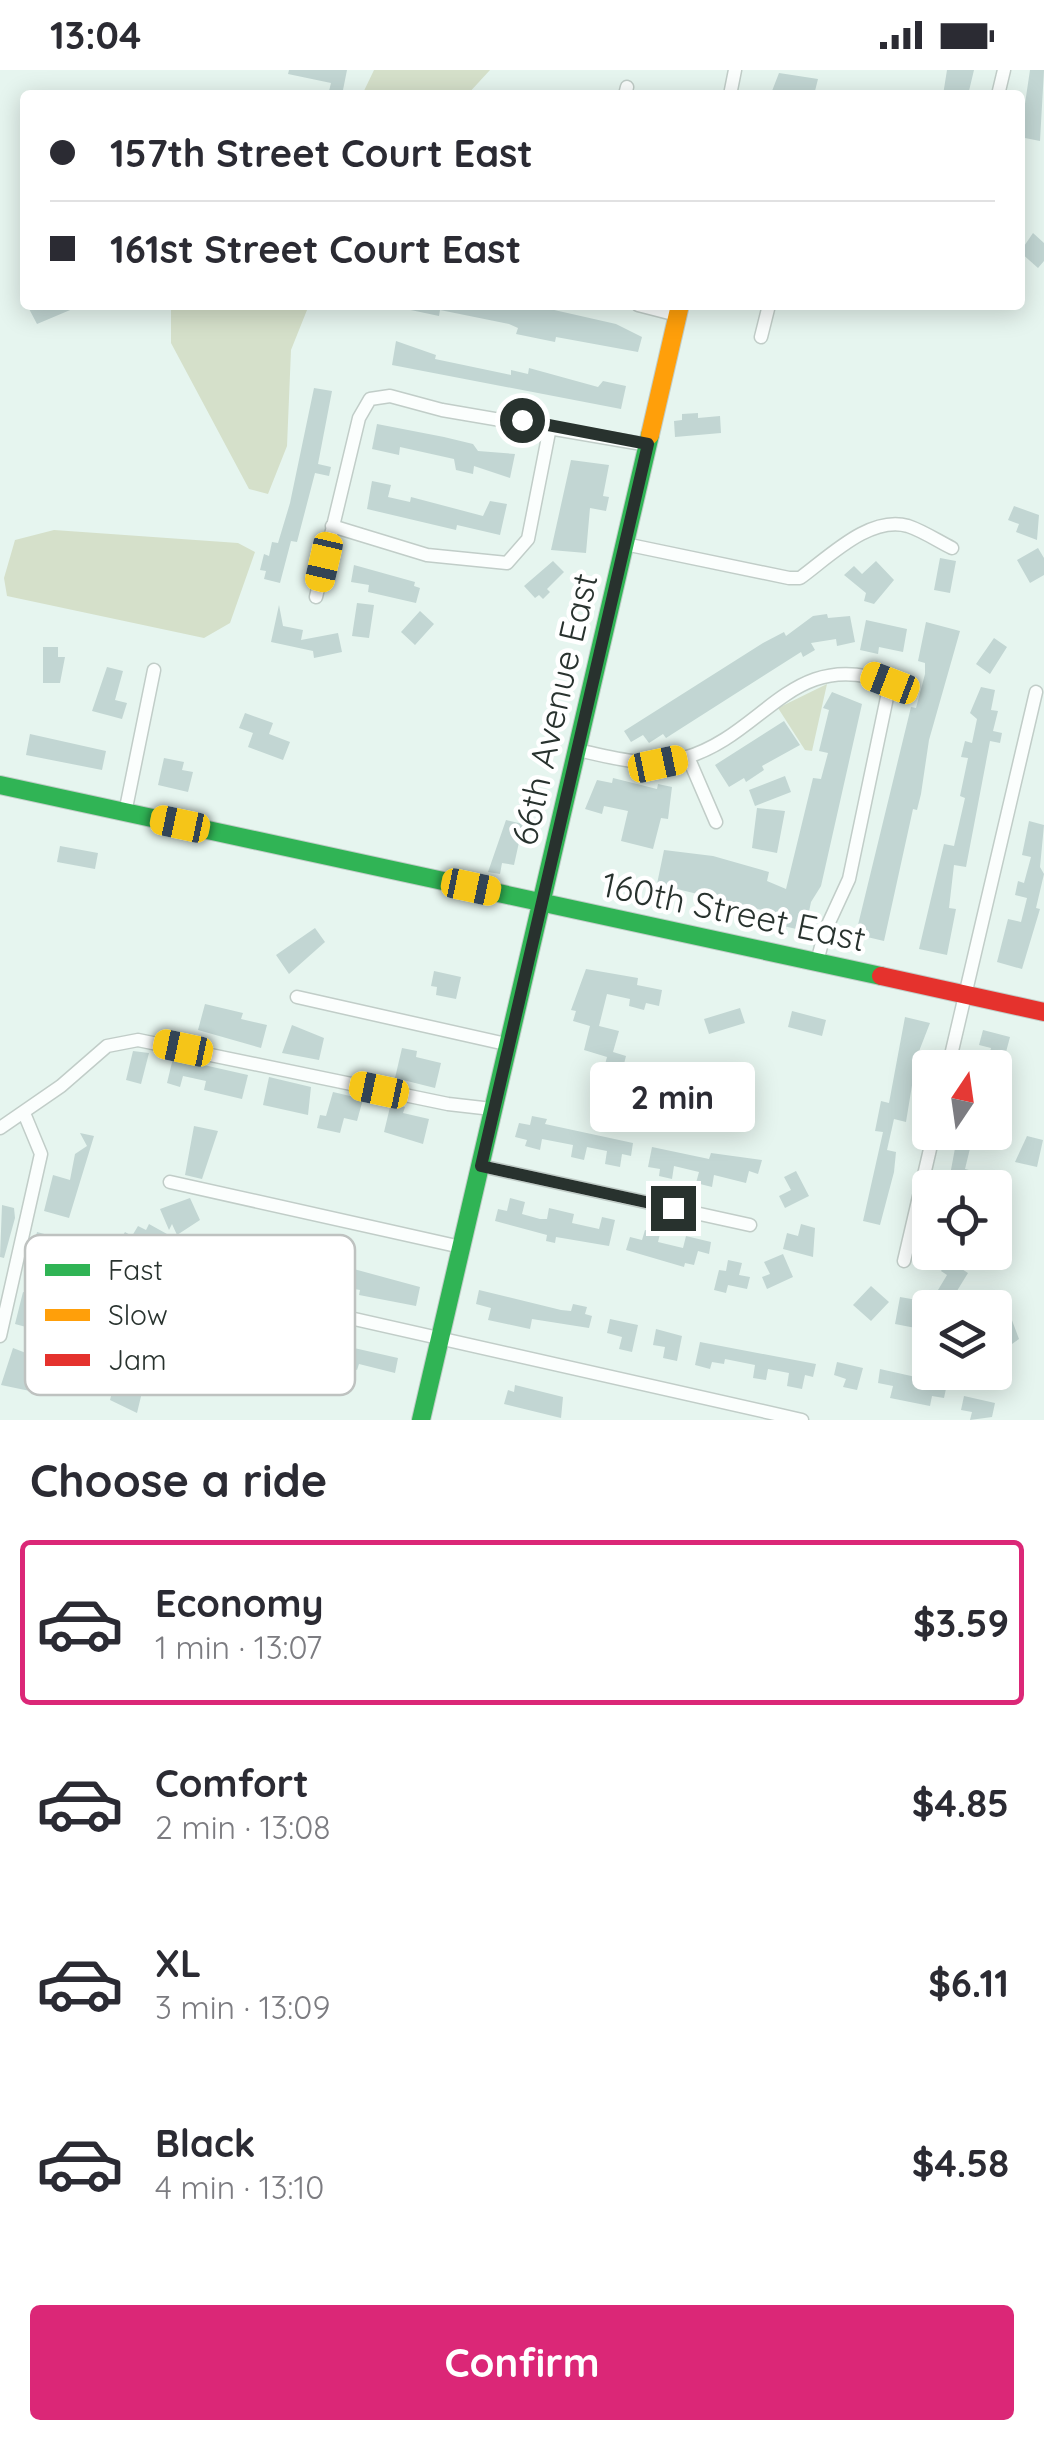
<!DOCTYPE html>
<meta charset="utf-8">
<style>
:root{--surface:#fff;--page:#f2f2f3;--text:#2b2b33;--muted:#7c7c81;--line:#e1e1e2;--accent:#db2777}
body{margin:0;font-family:Quicksand,sans-serif;background:var(--page);color:var(--text);height:100vh;display:flex;flex-direction:column;font-size:38px;white-space:nowrap}
*{box-sizing:border-box;margin:0}
p{font-size:32px;color:var(--muted)}
.icon{flex:none;width:55px;height:55px;fill:none;stroke:currentColor;stroke-width:2;stroke-linecap:round;stroke-linejoin:round}
.map{position:relative;height:1350px;overflow:hidden}
.side{display:flex;flex-direction:column;background:var(--surface);flex:1}
.side>*{flex:none}
.banner{position:absolute;left:20px;top:20px;width:1005px;height:220px;border-radius:10px;box-shadow:0 5px 25px #0003;display:grid;align-content:center;height:220px;padding:0 30px;background:var(--surface)}
.needle{width:65px;rotate:13deg}
.controls{position:absolute;left:912px;top:980px;display:grid;gap:20px}
.controls a{display:grid;place-items:center;width:100px;height:100px;border-radius:10px;background:var(--surface);box-shadow:0 5px 25px #0003;font-size:50px}
.end{position:absolute;width:45px;height:45px;margin:-22px;border:12px solid #28322e;background:#fff;box-shadow:0 0 0 5px #fff}
.from{border-radius:50%}
.bubble{position:absolute;height:70px;border-radius:10px;background:var(--surface);box-shadow:0 5px 25px #0003;font-size:32px;font-weight:700;line-height:70px;text-align:center}
.car{position:absolute;width:30px;height:60px;margin:-30px -15px;border-radius:12px;box-shadow:0 0 8px 2px #0007;background:linear-gradient(#f5c518 24%,#345 0 40%,#f5c518 0 76%,#345 0 86%,#f5c518 0)}
.banner b{display:flex;align-items:center;gap:35px;height:95px;font-size:38px}
.banner b+b{border-top:2px solid var(--line)}
.banner i{width:25px;height:25px;background:var(--text)}
ul{padding:0;list-style:none}
li{display:flex;align-items:center;gap:30px;height:165px;margin:0 20px 15px;padding:0 10px;border:5px solid transparent;border-radius:10px}
li div{flex:1}
li b{display:block;font-size:38px}
li em{font-style:normal;font-weight:700}
li.active{border-color:var(--accent)}
li>.icon{width:90px;height:90px;stroke-width:1.5}
h2{padding:0 30px;font-size:45px;line-height:120px}
.button{display:flex;gap:20px;margin-top:auto;padding:20px 30px}
.button a{flex:1;height:115px;border-radius:10px;background:var(--accent);color:#fff;font-size:40px;font-weight:700;line-height:115px;text-align:center}
.status{display:flex;justify-content:space-between;align-items:center;height:70px;padding:0 50px;background:var(--surface);direction:ltr}
.status svg{height:28px;fill:currentColor}
.map>svg:first-child{display:block}
.green{fill:#d5e0ca}
.building{fill:#c2d6d3}
.lines{fill:none;stroke-linecap:round;stroke-linejoin:round}
.street-casing{stroke:#c1cdc8;stroke-width:15}
.fast-casing{stroke:#c1cdc8;stroke-width:20}
.slow-casing{stroke:#c1cdc8;stroke-width:20}
.jam-casing{stroke:#c1cdc8;stroke-width:20}
.street{stroke:#fbfefd;stroke-width:12}
.fast{stroke:#30b455;stroke-width:18}
.slow{stroke:#ff9f0a;stroke-width:18}
.jam{stroke:#e5322d;stroke-width:18}
.route{stroke:#28322e;stroke-width:12}
.labels{text-anchor:middle;dominant-baseline:central;stroke-width:9;stroke-linejoin:round;paint-order:stroke}
.street-label{font-size:35px;fill:#28322e;stroke:#fff}
.key{fill:#fff;stroke:#bec2c0;stroke-width:2.5}
.key-label{font-size:28px;fill:#28322e}
</style>
<div class="status"><b>13:04</b><svg viewBox="0 0 49 12"><path d="M0 12V9h3v3zM5 12V6h3v6zM10 12V3h3v9zM15 12V0h3v12zM26 1h20v11H26zM47 4h2v5h-2z"/></svg></div>
<div class="map">
<svg width="1044" height="1350" viewBox="0 0 1044 1350">
<rect width="100%" height="100%" fill="#e6f5ef"/>
<path class="green" d="M374 0H490L467 25H362Z
M171 235H309L291 280 287 376 268 424 249 419 171 273Z
M54 460 238 473 255 482 230 553 204 568 7 526 4 508 15 470Z
M827 614 812 681 805 680 778 638Z"/>
<path class="building" d="M289 0H347L342 25H328L331 13 288 4Z
M947 0H974L968 25H943Z
M1030 0H1044L1040 71 1020 67Z
M779 3 818 9 814 25 772 21Z
M1033 163 1044 173V191L1038 198 1020 182Z
M27 235H82L37 254Z
M406 235 541 237 616 254 642 267 638 282 556 267 555 272 516 264 518 258 509 254 440 240 439 246 406 239Z
M396 271 436 285 435 289 511 305V300L528 304 529 298 598 317 603 311 626 316 621 339 392 295Z
M314 318 332 321 318 394 331 397 329 406 315 403 297 472 291 471 280 513 264 509 266 501 260 500 264 484 269 486 272 472 278 473 290 433Z
M698 343V348L720 346 721 363 675 367 674 351 682 350V344Z
M377 354 444 367 473 374 478 381 515 384 510 408 474 396 473 404 456 400 454 389 400 377 399 385 372 379Z
M571 390 609 395 603 426 609 427 606 441 590 438 586 483 551 480Z
M372 411 391 415 388 427 410 432 411 427 483 446 490 431 507 434 500 465 457 455 456 460 367 439Z
M1014 436 1039 445 1037 470 1016 462 1019 454 1008 450Z
M1038 478 1044 488V505L1030 513 1017 490Z
M940 488 956 491 950 523 934 520Z
M553 491 564 502 547 519 550 522 543 529 539 525 535 528 524 516Z
M876 491 894 510 874 534 864 531 866 523 844 505 854 496 862 504Z
M354 495 415 512 414 516 420 518 416 533 368 522 369 515 351 512Z
M357 533 374 535 369 568 352 566Z
M279 535 283 556 303 560 301 570 338 563 342 582 314 588 313 581 271 572Z
M420 541 434 554 415 575 401 562Z
M827 544 828 548 850 546 855 572 837 576 836 569 811 573 815 580 803 587 801 582 666 668 663 664 649 673 643 665 631 672 624 661 763 573 784 562 786 566 813 546Z
M866 550 907 559 903 582 879 577 878 584 860 580Z
M926 552 960 561 929 670 921 724 917 740 913 739 884 871 863 866 864 861 857 859 911 637 916 638 925 604V593L918 591Z
M994 568 1007 577 990 604 976 594Z
M43 577H58V587H65L60 613H43Z
M107 597 123 601 115 630 127 633 122 649 92 641Z
M981 617 995 620 991 640 998 641 993 661 1002 663 1000 673 990 671 966 797 954 795 949 838 956 839 947 885 919 879 944 774 954 776 965 728 960 726 968 688 961 687 965 671 972 673 977 649 970 643Z
M832 622 862 634 821 816 811 832 805 861 779 855 782 845 657 814 664 780 713 786 769 802 767 811 786 819 813 708 821 709 828 683 819 681 829 640 823 638Z
M245 643 273 653 269 664 290 672 283 690 248 677 253 663 239 658Z
M784 651 800 675 762 696 764 700 746 712 744 708 729 717 715 695Z
M30 664 106 681 102 700 26 685Z
M164 688 184 692 182 700 193 702 188 722 158 715Z
M785 706 791 722 755 736 749 720Z
M613 708 657 719 658 714 672 717 668 749 661 748 653 779 621 771 628 741 604 736 602 744 585 739 597 710 612 713Z
M757 738 785 741 777 783 752 778Z
M506 750 523 754 514 795 502 793 500 804 488 802Z
M1029 751 1044 755 1040 797 1044 804 1036 838 1040 839 1022 899 997 892 1008 849 1021 852 1027 828 1015 825 1018 811 1024 813 1031 787 1022 785Z
M60 776 98 783 95 799 57 792Z
M315 858 325 872 289 904 276 885Z
M586 899 638 908 637 915 662 920 659 936 646 933 644 940 629 936 630 929 607 924 599 956 619 961 613 982 626 986 618 1018 600 1014 607 987 584 980 590 956 573 951 576 941 571 940Z
M434 901 461 907 456 929 436 925 437 917 431 916Z
M205 934 243 943 241 949 267 955 261 978 198 960Z
M740 938 745 953 709 964 704 949Z
M792 941 826 950 822 966 788 957Z
M905 947 930 953 916 989 922 991 919 1004 914 1003 906 1052 894 1049 887 1080 896 1082 894 1102 880 1155 863 1151 883 1062 875 1061 881 1031 889 1033Z
M292 955 324 968 319 990 282 983Z
M983 960 1010 967 1002 997 987 993 991 978 979 975Z
M402 978 417 981 416 987 441 993 435 1018 395 1008Z
M133 981 149 983 141 1014 126 1010Z
M173 988 248 1005 242 1029 204 1020 206 1011 183 1006 180 1017 167 1013Z
M269 1007 311 1017 308 1045 263 1035Z
M333 1022 363 1029 357 1051 344 1048 340 1063 317 1058 320 1045 326 1046Z
M391 1033 405 1037 403 1043 429 1049 423 1074 384 1062Z
M532 1046 547 1049 545 1054 633 1073 631 1086 622 1084 620 1097 605 1094 607 1081 587 1077 584 1090 571 1087 573 1075 542 1069 540 1080 525 1076 527 1070 515 1067 519 1053 530 1055Z
M194 1056 218 1061 202 1109 185 1105Z
M958 1062H974L965 1099 977 1102 973 1118 948 1116Z
M80 1063 94 1066 69 1148 44 1141 53 1105 70 1110 75 1084 87 1076Z
M1027 1066 1043 1070 1037 1097 1015 1092Z
M652 1077 709 1089 711 1083 762 1090 758 1104 749 1101 746 1113 714 1105 712 1117 696 1113 699 1102 674 1096 672 1109 659 1106 660 1099 648 1097Z
M796 1101 809 1126 785 1138 779 1126 791 1120 784 1107Z
M190 1128 200 1150 177 1165 172 1154 169 1160 160 1139Z
M510 1128 525 1132 522 1144 540 1149H547L549 1138 574 1144 572 1153 599 1159 602 1147 615 1150 609 1176 556 1167 555 1173 546 1171 547 1165 495 1151 498 1139 507 1141Z
M2 1135 14 1138 15 1148 4 1188 0 1187Z
M149 1154 167 1164 157 1182 151 1178 148 1186 120 1170 125 1162 132 1166 138 1156 146 1160Z
M801 1154 815 1158 813 1187 783 1179 787 1163 798 1166Z
M645 1160 660 1164 658 1172 683 1178 686 1166 711 1172 709 1184 698 1181 694 1195 685 1193 684 1197 626 1180 630 1167 642 1170Z
M37 1162 70 1171 62 1206 28 1197Z
M269 1176 420 1217 416 1236 359 1225 360 1220 349 1218 351 1213 321 1206 319 1215 277 1205 278 1201 263 1198Z
M783 1184 793 1207 767 1219 762 1207 770 1204 764 1192Z
M728 1190 742 1193 739 1205 750 1207 747 1219 728 1215 726 1223 714 1220 719 1200 726 1201Z
M948 1190 968 1203 952 1229 938 1220 947 1205 941 1201Z
M871 1216 889 1232 871 1251 853 1235Z
M479 1220 561 1240 571 1241 573 1234 587 1237 585 1244 592 1246 589 1258 532 1249 530 1259 488 1250 491 1238 476 1234Z
M23 1222 45 1227 37 1260 15 1254Z
M900 1227 917 1230 915 1241 929 1244 926 1260 895 1254Z
M1010 1245 1019 1269 1002 1281 995 1270V1255Z
M610 1249 638 1255 632 1282 619 1279 622 1267 607 1263Z
M656 1259 682 1266 677 1291 663 1288 665 1277 653 1275Z
M700 1272 816 1294 813 1307 805 1305 802 1319 787 1316 789 1303 768 1299 766 1310 753 1308 755 1295 725 1289 724 1294 712 1292 710 1299 695 1295Z
M332 1273 398 1288 395 1303 359 1294 357 1300 320 1286 323 1275Z
M13 1278 39 1288 30 1321 1 1315Z
M837 1292 863 1298 857 1320 843 1317 846 1309 834 1305Z
M880 1299 947 1314 944 1328 932 1326 930 1336 890 1328 893 1316 878 1313Z
M115 1311 143 1318 137 1343 110 1330Z
M515 1315 563 1327 561 1348 504 1334 508 1320 514 1322Z
M964 1326 995 1333 992 1347 970 1350 972 1342 961 1340Z"/>
<g class="lines">
<defs>
<path id="street" d="M625 25 627 17
M730 25 735 0
M998 25 1004 0
M638 235 677 245
M761 267 769 235
M332 456 427 485 507 493 528 469 550 357
M625 474 789 508H800C829 487 870 445 908 456 923 461 938 471 952 478
M316 527 359 348 370 329 390 326 442 340 648 375
M578 680C614 688 647 698 684 688 765 665 792 576 890 613L849 809 825 861 817 892
M688 687 716 752
M125 743 154 600
M297 927 510 975
M948 998 1036 622
M0 1058 61 1016 107 976 138 970 448 1034 492 1039
M481 1096 750 1155
M170 1112 461 1177
M904 1191 934 1062
M208 1200 217 1213 248 1225 802 1350
M0 1266 41 1084 24 1043"/>
<path id="fast" d="M0 715 881 906
M421 1350 650 365"/>
<path id="slow" d="M650 365 680 235"/>
<path id="jam" d="M881 906 1044 942"/>
</defs>
<use href="#street" class="street-casing"/>
<use href="#fast" class="fast-casing"/>
<use href="#slow" class="slow-casing"/>
<use href="#jam" class="jam-casing"/>
<use href="#street" class="street"/>
<use href="#fast" class="fast"/>
<use href="#slow" class="slow"/>
<use href="#jam" class="jam"/>
</g>
<g class="lines">
<path class="route" d="M522 350 648 374 481 1096 673 1138"/>
</g>
<g class="labels">
<g class="street-label">
<text transform="translate(554 639) rotate(-77)">66th Avenue East</text>
<text transform="translate(734 841) rotate(12)">160th Street East</text>
</g>
</g>
<rect x="25" y="1165" width="330" height="160" rx="15" class="key"/>
<rect x="45" y="1194" width="45" height="12" fill="#30b455"/>
<rect x="45" y="1239" width="45" height="12" fill="#ff9f0a"/>
<rect x="45" y="1284" width="45" height="12" fill="#e5322d"/>
<g class="key-label">
<text x="108" y="1210">Fast</text>
<text x="108" y="1255">Slow</text>
<text x="108" y="1300">Jam</text>
</g>
</svg>
<div class="controls">
<a><svg class="needle" viewBox="-14 -14 28 28"><path d="M0-13l5 13h-10z" fill="#e53935"/><path d="M0 13l5-13h-10z" fill="#7c7c81"/></svg></a>
<a><svg class="icon" aria-label="locate" viewBox="0 0 24 24"><circle cx="12" cy="12" r="6"/><path d="M12 2v4M12 18v4M2 12h4M18 12h4"/></svg></a>
<a><svg class="icon" aria-label="layers" viewBox="0 0 24 24"><path d="M12 4l9 5-9 5-9-5zM3 14l9 5 9-5"/></svg></a>
</div>
<i class="end from" style="left:522px;top:350px"></i>
<i class="end" style="left:673px;top:1138px"></i>
<div class="bubble" style="left:590px;top:992px;width:165px">2 min</div>
<i class="car" style="left:324px;top:492px;rotate:193deg"></i>
<i class="car" style="left:890px;top:613px;rotate:291deg"></i>
<i class="car" style="left:658px;top:694px;rotate:78deg"></i>
<i class="car" style="left:180px;top:754px;rotate:282deg"></i>
<i class="car" style="left:471px;top:817px;rotate:102deg"></i>
<i class="car" style="left:183px;top:978px;rotate:282deg"></i>
<i class="car" style="left:379px;top:1020px;rotate:282deg"></i>
<div class="banner">
<b><i class="from"></i>157th Street Court East</b>
<b><i></i>161st Street Court East</b>
</div>
</div>
<section class="side">
<h2>Choose a ride</h2>
<ul>
<li class="active"><svg class="icon" aria-label="car" viewBox="0 0 24 24"><path d="M5 17H2v-5l4-1 3-4h7l3 4 3 1v5h-3M9 17h6M6 11h13"/><circle cx="7" cy="17" r="2"/><circle cx="17" cy="17" r="2"/></svg><div><b>Economy</b><p>1 min · 13:07</p></div><em>$3.59</em></li>
<li><svg class="icon" aria-label="car" viewBox="0 0 24 24"><path d="M5 17H2v-5l4-1 3-4h7l3 4 3 1v5h-3M9 17h6M6 11h13"/><circle cx="7" cy="17" r="2"/><circle cx="17" cy="17" r="2"/></svg><div><b>Comfort</b><p>2 min · 13:08</p></div><em>$4.85</em></li>
<li><svg class="icon" aria-label="car" viewBox="0 0 24 24"><path d="M5 17H2v-5l4-1 3-4h7l3 4 3 1v5h-3M9 17h6M6 11h13"/><circle cx="7" cy="17" r="2"/><circle cx="17" cy="17" r="2"/></svg><div><b>XL</b><p>3 min · 13:09</p></div><em>$6.11</em></li>
<li><svg class="icon" aria-label="car" viewBox="0 0 24 24"><path d="M5 17H2v-5l4-1 3-4h7l3 4 3 1v5h-3M9 17h6M6 11h13"/><circle cx="7" cy="17" r="2"/><circle cx="17" cy="17" r="2"/></svg><div><b>Black</b><p>4 min · 13:10</p></div><em>$4.58</em></li>
</ul>
<div class="button"><a>Confirm</a></div>
</section>
